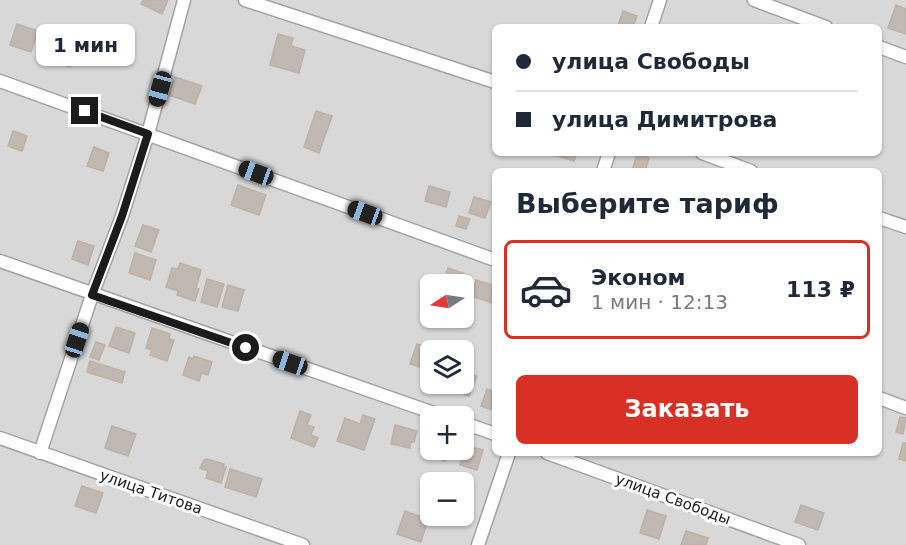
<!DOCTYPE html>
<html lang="ru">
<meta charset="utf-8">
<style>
:root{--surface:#fff;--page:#f2f2f3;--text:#1f2937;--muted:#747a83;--line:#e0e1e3;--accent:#d93025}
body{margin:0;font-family:"DejaVu Sans",sans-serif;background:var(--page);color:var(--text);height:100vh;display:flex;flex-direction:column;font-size:22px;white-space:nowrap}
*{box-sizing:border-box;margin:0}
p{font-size:20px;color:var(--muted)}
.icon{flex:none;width:33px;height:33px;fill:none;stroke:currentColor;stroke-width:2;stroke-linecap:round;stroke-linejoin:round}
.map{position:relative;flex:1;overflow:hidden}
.panel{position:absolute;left:492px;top:168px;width:390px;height:288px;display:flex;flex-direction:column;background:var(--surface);border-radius:9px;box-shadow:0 2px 4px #0004}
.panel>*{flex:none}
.guide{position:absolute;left:492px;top:24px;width:390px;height:132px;border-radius:9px;box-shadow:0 2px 4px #0004;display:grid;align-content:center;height:132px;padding:0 24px;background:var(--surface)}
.needle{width:39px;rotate:258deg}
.controls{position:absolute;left:420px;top:274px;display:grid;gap:12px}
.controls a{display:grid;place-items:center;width:54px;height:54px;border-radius:9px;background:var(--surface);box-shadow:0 2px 4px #0004;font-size:30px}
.end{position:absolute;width:27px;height:27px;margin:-14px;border:8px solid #1b1b1b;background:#fff;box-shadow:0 0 0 3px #fff}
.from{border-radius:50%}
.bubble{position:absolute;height:42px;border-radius:9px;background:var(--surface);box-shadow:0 2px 4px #0004;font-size:20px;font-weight:700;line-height:42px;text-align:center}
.car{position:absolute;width:18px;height:36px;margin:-18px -9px;border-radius:8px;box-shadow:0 0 4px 2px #0007;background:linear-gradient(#222 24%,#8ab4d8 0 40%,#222 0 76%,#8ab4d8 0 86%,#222 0)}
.guide b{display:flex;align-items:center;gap:21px;height:57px;font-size:22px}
.guide b+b{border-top:2px solid var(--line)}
.guide i{width:15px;height:15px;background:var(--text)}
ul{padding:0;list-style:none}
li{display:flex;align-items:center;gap:18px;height:99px;margin:0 12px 9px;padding:0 12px;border:3px solid transparent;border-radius:9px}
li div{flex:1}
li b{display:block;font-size:22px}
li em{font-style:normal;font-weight:700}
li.active{border-color:var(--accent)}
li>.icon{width:54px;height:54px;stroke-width:1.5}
h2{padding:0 24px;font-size:27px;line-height:72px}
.button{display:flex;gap:12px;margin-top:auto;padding:12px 24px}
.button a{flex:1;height:69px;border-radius:9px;background:var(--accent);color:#fff;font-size:24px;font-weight:700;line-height:69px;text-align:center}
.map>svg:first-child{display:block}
.residential{fill:#d9d8d8;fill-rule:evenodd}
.building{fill:#c1b8b1;stroke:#bdb1a4;stroke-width:1.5}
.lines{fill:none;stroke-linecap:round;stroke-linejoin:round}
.minor-casing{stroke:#a2a2a2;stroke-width:15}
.minor{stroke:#fff;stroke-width:12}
.route{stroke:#1b1b1b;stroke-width:8}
.labels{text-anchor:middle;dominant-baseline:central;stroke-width:6;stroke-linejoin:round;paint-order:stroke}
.street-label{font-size:15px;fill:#1b1b1b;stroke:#fff}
</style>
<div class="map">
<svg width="906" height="545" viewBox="0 0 906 545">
<rect width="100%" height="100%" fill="#ece9e1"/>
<path class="residential" d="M0 0H906V545H0ZM495 27H879V153H495ZM495 171H879V453H495ZM430 285H464V318H430ZM430 351H464V384H430ZM430 417H464V450H430ZM430 483H464V516H430Z"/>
<path class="building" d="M143 0H168L162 14 141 4Z
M896 5 906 9V34L888 28Z
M623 11 637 16 633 27 618 25Z
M17 24 38 31 31 52 10 45Z
M278 34 293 38 291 46 305 50 299 73 270 65Z
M53 37 77 45 70 67 46 60Z
M175 77 202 86 195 104 169 95Z
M316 111 332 116 319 153 304 147Z
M13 131 27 136 22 151 8 146Z
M94 147 109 153 103 171 87 166Z
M554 153H577L574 161 554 155Z
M637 154 649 158 645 171H632Z
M238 185 266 195 259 215 231 205Z
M429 186 450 192 446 207 425 201Z
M474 197 491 202 485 218 469 213Z
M459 216 470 219 466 229 456 226Z
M143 225 159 230 151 252 135 246Z
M78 241 94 246 88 265 72 259Z
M135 253 156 260 150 280 129 273Z
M180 263 201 270 196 288 199 289 195 301 177 295 178 291 166 287 172 268 178 269Z
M448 268 468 275 464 289V285H442Z
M207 279 224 284 217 307 201 302Z
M476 280 495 286V304L471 296Z
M228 285 244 290 238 311 222 307Z
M116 327 135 333 129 353 109 346Z
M152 328 170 334 169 339 174 340 167 361 150 355 152 350 146 348Z
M96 342 105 345 99 360 90 357Z
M417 344 427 347 426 351 430 353V373L422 370 423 368 410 364Z
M194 356 212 362 208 375 202 373 199 381 183 375 189 357 193 359Z
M90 361 125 372 122 383 87 372Z
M469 373 477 376 469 396 453 390 454 387 447 385 464 384V375L467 377Z
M487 389 495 392V411L481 406Z
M300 411 311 415 307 425 314 427 311 435 318 438 314 447 291 438Z
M363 415 375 419 364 450 337 441 345 418 360 424Z
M900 417 906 418 903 434 896 432Z
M395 425 417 431 414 442H411L410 448 391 444Z
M112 426 136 434 128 456 105 448Z
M428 435 430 436V450H449L445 461 422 454Z
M903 443H906V461L899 459Z
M466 445 483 450 477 470 460 465Z
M207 459 224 464 223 467H226L221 483 206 478 208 471 200 468 204 460Z
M230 469 262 479 256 497 225 487Z
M82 486 103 493 96 513 75 506Z
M801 505 824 513 818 530 795 522Z
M647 510 666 516 659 539 640 533Z
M405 511 428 519 421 542 397 534Z
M686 531 708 538 706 545H681Z"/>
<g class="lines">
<defs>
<path id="minor" d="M245 0 495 82
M754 0 826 27
M651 27 660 0
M879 47 906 57
M0 81 495 260
M702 153 751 171
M603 171 609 153
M879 218 906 227
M0 261 445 417
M879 398 906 408
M464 423 495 434
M0 438 303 545
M40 453 92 295 122 216 148 134 184 0
M547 453 799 545
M478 545 509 453"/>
</defs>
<use href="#minor" class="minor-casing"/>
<use href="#minor" class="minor"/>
</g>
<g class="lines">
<path class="route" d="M85 111 148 134 122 216 92 295 246 348"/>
</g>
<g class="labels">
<g class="street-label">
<text transform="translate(151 492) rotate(19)">улица Титова</text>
<text transform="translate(673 499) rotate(20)">улица Свободы</text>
</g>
</g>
</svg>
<div class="controls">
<a><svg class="needle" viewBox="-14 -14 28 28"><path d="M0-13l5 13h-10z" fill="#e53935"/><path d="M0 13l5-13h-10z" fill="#747a83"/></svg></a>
<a><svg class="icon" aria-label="layers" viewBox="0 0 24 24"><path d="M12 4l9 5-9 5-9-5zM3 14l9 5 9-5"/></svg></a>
<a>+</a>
<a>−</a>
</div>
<i class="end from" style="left:246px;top:348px"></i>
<i class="end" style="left:85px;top:111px"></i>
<div class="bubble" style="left:36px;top:24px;width:99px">1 мин</div>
<i class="car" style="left:160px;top:89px;rotate:195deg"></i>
<i class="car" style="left:256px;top:173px;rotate:290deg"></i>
<i class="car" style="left:365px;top:213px;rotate:290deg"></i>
<i class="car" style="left:77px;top:340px;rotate:18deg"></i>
<i class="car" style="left:290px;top:363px;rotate:289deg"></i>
<div class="guide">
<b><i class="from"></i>улица Свободы</b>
<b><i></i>улица Димитрова</b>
</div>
<section class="panel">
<h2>Выберите тариф</h2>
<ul>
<li class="active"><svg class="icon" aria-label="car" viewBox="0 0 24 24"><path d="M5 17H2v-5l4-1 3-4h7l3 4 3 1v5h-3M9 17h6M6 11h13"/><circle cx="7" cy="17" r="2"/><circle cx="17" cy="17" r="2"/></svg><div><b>Эконом</b><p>1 мин · 12:13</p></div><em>113 ₽</em></li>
</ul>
<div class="button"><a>Заказать</a></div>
</section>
</div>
